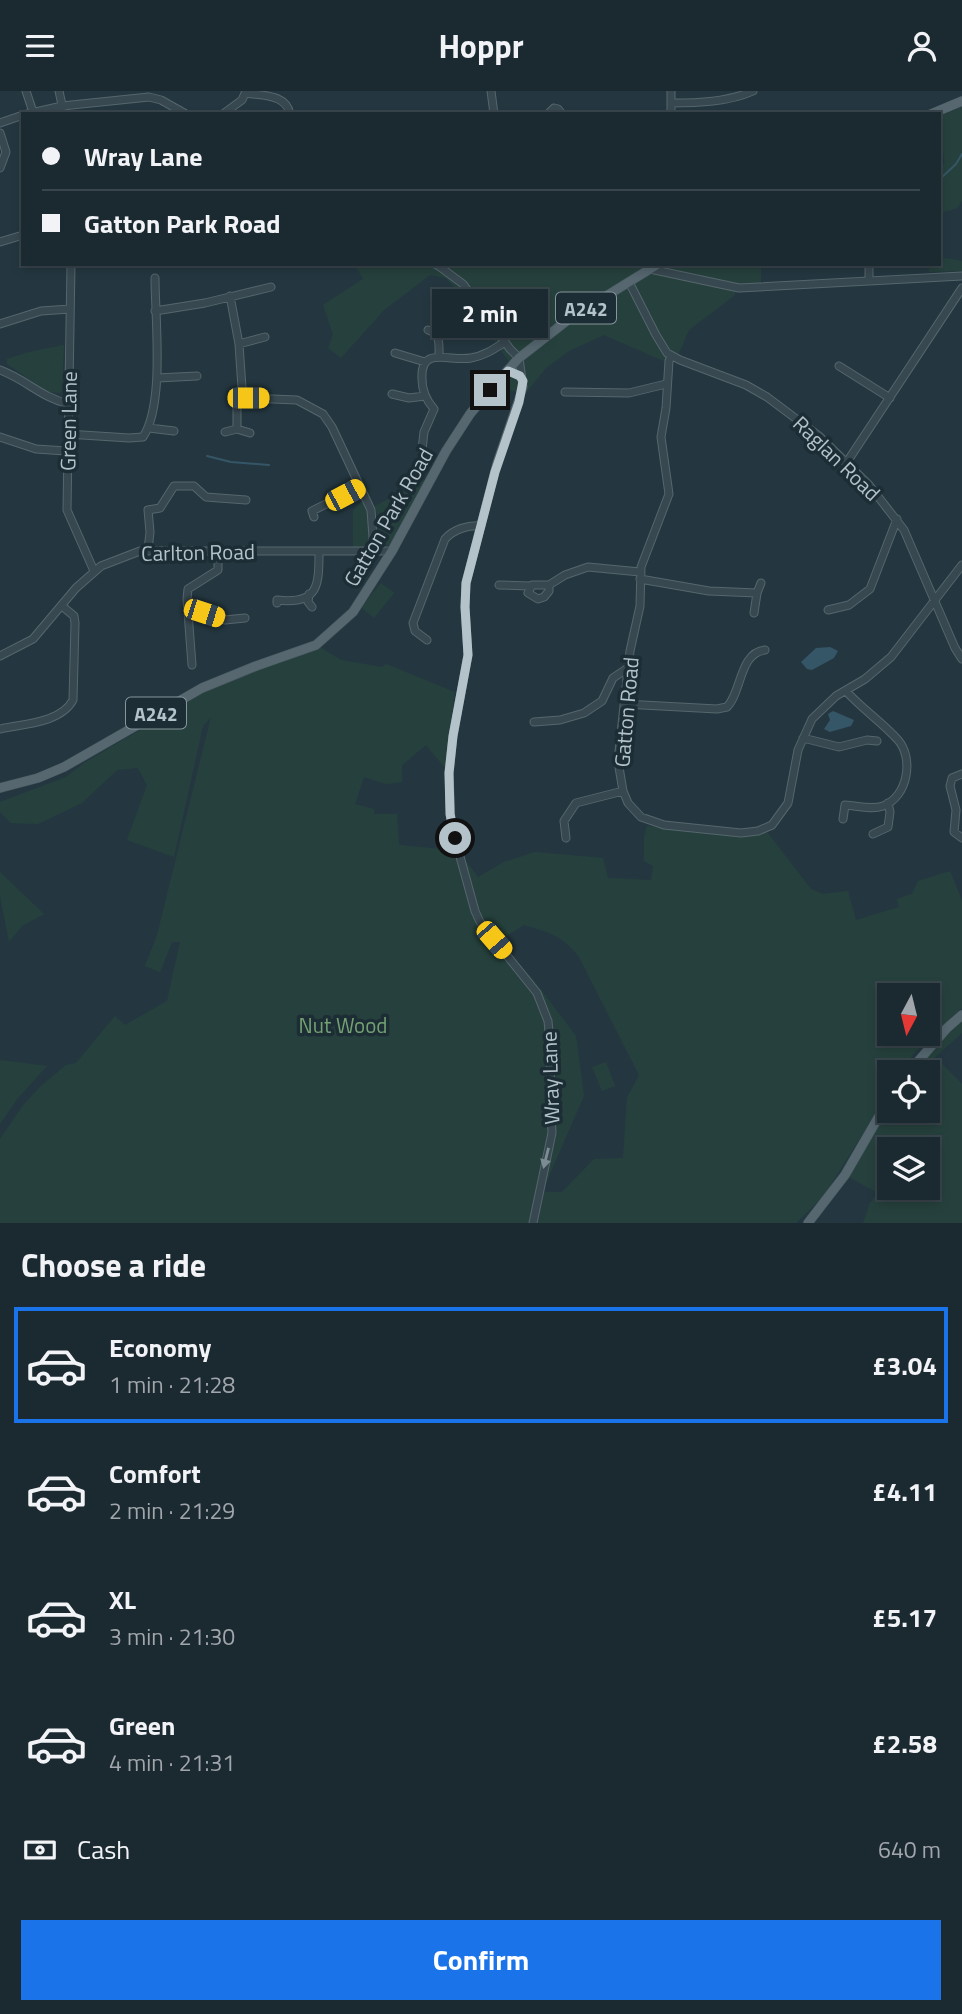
<!DOCTYPE html>
<meta charset="utf-8">
<style>
:root{--surface:#1b2930;--page:#243138;--text:#f1f3f6;--muted:#a0a6ab;--line:#39454c;--accent:#1a73e8}
body{margin:0;font-family:"Titillium Web",sans-serif;background:var(--page);color:var(--text);height:100vh;display:flex;flex-direction:column;font-size:26px;white-space:nowrap}
*{box-sizing:border-box;margin:0}
p{font-size:23px;color:var(--muted)}
.icon{flex:none;width:38px;height:38px;fill:none;stroke:currentColor;stroke-width:2;stroke-linecap:round;stroke-linejoin:round}
.map{position:relative;height:1132px;overflow:hidden}
.sheet{display:flex;flex-direction:column;background:var(--surface);flex:1}
.sheet>*{flex:none}
.hud{position:absolute;left:21px;top:21px;width:920px;height:154px;border-radius:0px;box-shadow:0 4px 10px #0003,0 0 0 2px var(--line);display:grid;align-content:center;height:154px;padding:0 21px;background:var(--surface)}
.needle{width:46px;rotate:187deg}
.buttons{position:absolute;left:877px;top:892px;display:grid;gap:14px}
.buttons a{display:grid;place-items:center;width:63px;height:63px;border-radius:0px;background:var(--surface);box-shadow:0 4px 10px #0003,0 0 0 2px var(--line);font-size:35px}
.end{position:absolute;width:32px;height:32px;margin:-16px;border:9px solid #b4c3ca;background:#111;box-shadow:0 0 0 4px #111}
.from{border-radius:50%}
.bubble{position:absolute;height:49px;border-radius:0px;background:var(--surface);box-shadow:0 4px 10px #0003,0 0 0 2px var(--line);font-size:23px;font-weight:700;line-height:49px;text-align:center}
.car{position:absolute;width:21px;height:42px;margin:-21px -10px;border-radius:9px;box-shadow:0 0 5px 2px #0007;background:linear-gradient(#f5c518 24%,#345 0 40%,#f5c518 0 76%,#345 0 86%,#f5c518 0)}
.hud b{display:flex;align-items:center;gap:24px;height:66px;font-size:26px}
.hud b+b{border-top:2px solid var(--line)}
.hud i{width:18px;height:18px;background:var(--text)}
ul{padding:0;list-style:none}
li{display:flex;align-items:center;gap:21px;height:116px;margin:0 14px 10px;padding:0 7px;border:4px solid transparent;border-radius:0px}
li div{flex:1}
li b{display:block;font-size:26px}
li em{font-style:normal;font-weight:700}
li.selected{border-color:var(--accent)}
li>.icon{width:63px;height:63px;stroke-width:1.5}
h2{padding:0 21px;font-size:32px;line-height:84px}
.pay{display:flex;align-items:center;gap:18px;height:77px;padding:0 21px;font-size:26px}
.pay p{margin-inline-start:auto}
.primary-button{display:flex;gap:14px;margin-top:auto;padding:14px 21px}
.primary-button a{flex:1;height:80px;border-radius:0px;background:var(--accent);color:#fff;font-size:28px;font-weight:700;line-height:80px;text-align:center}
header{display:flex;justify-content:space-between;align-items:center;height:91px;padding:0 21px;background:var(--surface);font-size:32px;font-weight:700}
.map>svg:first-child{display:block}
.green{fill:#26413d;fill-rule:evenodd}
.water{fill:#355666}
.lines{fill:none;stroke-linecap:round;stroke-linejoin:round}
.stream{stroke:#355666;stroke-width:2}
.minor-casing{stroke:#56666d;stroke-width:9}
.major-casing{stroke:#44545c;stroke-width:10}
.minor{stroke:#384850;stroke-width:7}
.major{stroke:#566770;stroke-width:9}
.oneway{fill:#7c8c93}
.route{stroke:#b4c3ca;stroke-width:9}
.labels{text-anchor:middle;dominant-baseline:central;stroke-width:7;stroke-linejoin:round;paint-order:stroke}
.shield{fill:#1d2d35;stroke:#87969d;stroke-width:2}
.shield-label{font-size:19px;font-weight:bold;fill:#b4c3ca}
.street-label{font-size:21px;fill:#b4c3ca;stroke:#1d2d35}
.park-label{font-size:21px;fill:#73a171;stroke:#1d2d35}
</style>
<header><svg class="icon" aria-label="menu" viewBox="0 0 24 24"><path d="M4 6h16M4 12h16M4 18h16"/></svg>Hoppr<svg class="icon" aria-label="person" viewBox="0 0 24 24"><circle cx="12" cy="8" r="4"/><path d="M4 21q1-7 8-7t8 7"/></svg></header>
<div class="map">
<svg width="962" height="1132" viewBox="0 0 962 1132">
<rect width="100%" height="100%" fill="#243740"/>
<path class="green" d="M962 16V110L957 117 941 122 940 79C946 73 944 68 943 59H940V25Z
M940 166 962 170V180L929 181V173H940Z
M354 173H761V192L744 194 735 199V204L689 239 678 264H666V271L604 244 569 260 546 277 524 304 500 295 512 286 515 279 465 208 446 187 430 184 384 219 341 267 328 257 333 243 323 214 363 188Z
M64 254 62 300 60 302 48 301 7 273V268L29 261Z
M430 386 392 454H382C377 445 379 427 375 415Z
M363 409 370 425 371 453 368 456 353 457V419Z
M381 492 394 502 374 527 361 516Z
M316 554 341 569 382 576 386 573 455 601 445 677 426 654 402 674V691L386 693 364 686 355 713 374 718V723H397L399 754 453 759 462 765 478 786 504 771 535 761 603 767 608 787 651 789 653 775 644 770V746L647 735 734 744 767 741 811 798 823 803 848 800 856 829 899 816 897 808 912 803 918 790 950 780 962 810V917L914 962 901 982H889V1001L823 1106 796 1132H0V1048L24 1013 41 995 66 974 76 972 115 925 125 934 167 910 180 851H172L160 881 145 875 157 844 211 626 203 635 174 766 127 749 147 694 138 677 117 679 82 712 38 733 11 732 0 721V711L66 686 84 672 211 597ZM524 834C549 841 563 845 579 866L639 984 627 1007 623 1067 594 1068 562 1101H542L584 1005 576 945 532 887 499 850ZM889 905H928V943H889Z
M0 781 44 823 22 835 9 851 0 805Z
M962 924V942L935 966 962 993V1132H863L870 1112 878 1102 845 1084 889 1008V1020H928V982H908ZM889 1059H928V1097H889Z
M0 969 47 975 17 1008 0 1033Z
M606 971 615 995 602 1000 592 976Z"/>
<path class="water" d="M830 556 838 560 834 567 812 579 807 578 801 571 816 557Z
M833 620 854 629 851 635 830 641 824 638 830 629 828 623Z"/>
<g class="lines">
<path class="stream" d="M940 88 956 73 962 63
M427 173 442 181
M207 365 231 371 269 374"/>
<defs>
<path id="minor" d="M26 0 33 21
M59 0 64 23
M491 0 494 23
M671 0V23
M246 2C263 5 286 3 290 23
M671 12C698 12 728 11 753 0
M27 23 62 15 149 6 161 9 186 23
M223 23 242 9 246 0
M548 23 554 17 558 18 562 23
M0 32 23 24
M0 42 6 61 0 77
M0 151 23 144
M71 173 67 419 94 480
M436 173 463 193 510 258 519 267 523 296 497 372 466 492 465 516 468 564 453 645 449 682 451 733 475 820 480 831 537 902 548 930 551 962 550 1002 552 1042 533 1132
M869 173V190
M650 178 739 197 962 185
M629 191 656 244 667 262 680 269 746 294 767 306 819 345 869 394 904 439 955 557 962 568
M230 205 239 253 242 297 248 307 297 309 323 323 332 336 371 419 374 460
M155 220 205 212 271 196
M0 233 41 220 70 218
M428 239C441 243 439 254 439 266
M239 253 265 246
M395 262 425 271
M671 265 669 270 666 317 661 346 669 403 641 476 640 515 630 560 618 670 623 700 628 712 641 726 664 734 741 742 758 740 772 734 788 712 798 659 812 628 836 605 865 588 891 566 962 474
M839 275 890 307
M0 279C27 289 40 306 69 313
M157 287 197 285
M242 297 237 314V338L250 342
M565 301 629 302 666 293
M392 303 409 307 425 305
M149 337 174 340
M225 341 237 338
M67 343 129 347 143 346C165 313 155 227 155 187
M0 346 36 358 66 360
M422 359 424 341 434 318C426 309 422 300 422 288 420 254 450 271 471 267 484 265 494 258 505 251
M847 371 962 197
M314 426 312 420 360 396
M148 459 150 441 148 419 160 417 174 395H194L206 406 246 409
M640 488 709 500 757 502 761 492
M499 494 530 495
M549 494V500L544 506 538 508 528 502 532 494H549L565 484 588 476 640 481
M309 503 308 511 312 516
M277 512V509C319 514 319 494 319 460
M189 516 225 529 245 527
M828 519 849 514 870 498 897 428
M754 522 757 502
M427 549 415 540 413 532 445 448C454 438 468 434 481 435
M0 565 33 548 76 497 101 475 140 460H392
M192 574 187 508 188 498 218 479V459
M624 613 717 618 727 616C742 601 739 562 765 559
M534 631 560 629 584 622 602 610 613 587 628 577
M0 638C23 633 61 632 73 609L75 532 74 525 62 515
M803 647 839 656 867 649 877 650
M962 683 952 687 950 695 956 719 954 741 962 747
M843 728 845 714C858 715 872 719 883 715 908 706 914 667 898 649 882 631 862 618 846 600
M873 743 888 736 890 721 888 712
M566 747 564 730 576 712 623 700"/>
<path id="major" d="M931 23 962 10
M0 697 38 687 64 676 202 597 256 575 316 554 353 521 392 460 446 360 470 323 497 291 519 267 569 228 658 173
M908 982 947 937 962 924
M808 1132 845 1084 889 1008"/>
</defs>
<use href="#minor" class="minor-casing"/>
<use href="#major" class="major-casing"/>
<use href="#minor" class="minor"/>
<use href="#major" class="major"/>
</g>
<defs><path id="oneway-solid" d="M-6-.8H1V-3.2L6.5 0L1 3.2V.8H-6Z" transform="scale(1.75)"/></defs>
<use class="oneway" href="#oneway-solid" transform="translate(546 1067) rotate(104)"/>
<g class="lines">
<path class="route" d="M455 747 450 723 449 682 453 645 468 564 465 516 466 492 495 381 519 311 523 290 520 285 508 280 490 299"/>
</g>
<g class="labels">
<g class="shield">
<rect x="556" y="201.5" width="60" height="31" rx="5"/>
<rect x="126" y="606.5" width="60" height="31" rx="5"/>
</g>
<g class="shield-label">
<text x="586" y="217">A242</text>
<text x="156" y="622">A242</text>
</g>
<g class="street-label">
<text transform="translate(68 330) rotate(-89)">Green Lane</text>
<text transform="translate(837 367) rotate(44)">Raglan Road</text>
<text transform="translate(388 426) rotate(-60)">Gatton Park Road</text>
<text transform="translate(198 461) rotate(-1)">Carlton Road</text>
<text transform="translate(626 621) rotate(-85)">Gatton Road</text>
<text transform="translate(550 987) rotate(-92)">Wray Lane</text>
</g>
<g class="park-label">
<text x="343" y="934">Nut Wood</text>
</g>
</g>
</svg>
<div class="buttons">
<a><svg class="needle" viewBox="-14 -14 28 28"><path d="M0-13l5 13h-10z" fill="#e53935"/><path d="M0 13l5-13h-10z" fill="#a0a6ab"/></svg></a>
<a><svg class="icon" aria-label="locate" viewBox="0 0 24 24"><circle cx="12" cy="12" r="6"/><path d="M12 2v4M12 18v4M2 12h4M18 12h4"/></svg></a>
<a><svg class="icon" aria-label="layers" viewBox="0 0 24 24"><path d="M12 4l9 5-9 5-9-5zM3 14l9 5 9-5"/></svg></a>
</div>
<i class="end from" style="left:455px;top:747px"></i>
<i class="end" style="left:490px;top:299px"></i>
<div class="bubble" style="left:432px;top:198px;width:116px">2 min</div>
<i class="car" style="left:248px;top:307px;rotate:90deg"></i>
<i class="car" style="left:345px;top:404px;rotate:62deg"></i>
<i class="car" style="left:204px;top:522px;rotate:108deg"></i>
<i class="car" style="left:494px;top:849px;rotate:139deg"></i>
<div class="hud">
<b><i class="from"></i>Wray Lane</b>
<b><i></i>Gatton Park Road</b>
</div>
</div>
<section class="sheet">
<h2>Choose a ride</h2>
<ul>
<li class="selected"><svg class="icon" aria-label="car" viewBox="0 0 24 24"><path d="M5 17H2v-5l4-1 3-4h7l3 4 3 1v5h-3M9 17h6M6 11h13"/><circle cx="7" cy="17" r="2"/><circle cx="17" cy="17" r="2"/></svg><div><b>Economy</b><p>1 min · 21:28</p></div><em>£3.04</em></li>
<li><svg class="icon" aria-label="car" viewBox="0 0 24 24"><path d="M5 17H2v-5l4-1 3-4h7l3 4 3 1v5h-3M9 17h6M6 11h13"/><circle cx="7" cy="17" r="2"/><circle cx="17" cy="17" r="2"/></svg><div><b>Comfort</b><p>2 min · 21:29</p></div><em>£4.11</em></li>
<li><svg class="icon" aria-label="car" viewBox="0 0 24 24"><path d="M5 17H2v-5l4-1 3-4h7l3 4 3 1v5h-3M9 17h6M6 11h13"/><circle cx="7" cy="17" r="2"/><circle cx="17" cy="17" r="2"/></svg><div><b>XL</b><p>3 min · 21:30</p></div><em>£5.17</em></li>
<li><svg class="icon" aria-label="car" viewBox="0 0 24 24"><path d="M5 17H2v-5l4-1 3-4h7l3 4 3 1v5h-3M9 17h6M6 11h13"/><circle cx="7" cy="17" r="2"/><circle cx="17" cy="17" r="2"/></svg><div><b>Green</b><p>4 min · 21:31</p></div><em>£2.58</em></li>
</ul>
<div class="pay"><svg class="icon" aria-label="cash" viewBox="0 0 24 24"><path d="M3 7h18v10H3z"/><circle cx="12" cy="12" r="2"/></svg>Cash<p>640 m</p></div>
<div class="primary-button"><a>Confirm</a></div>
</section>
